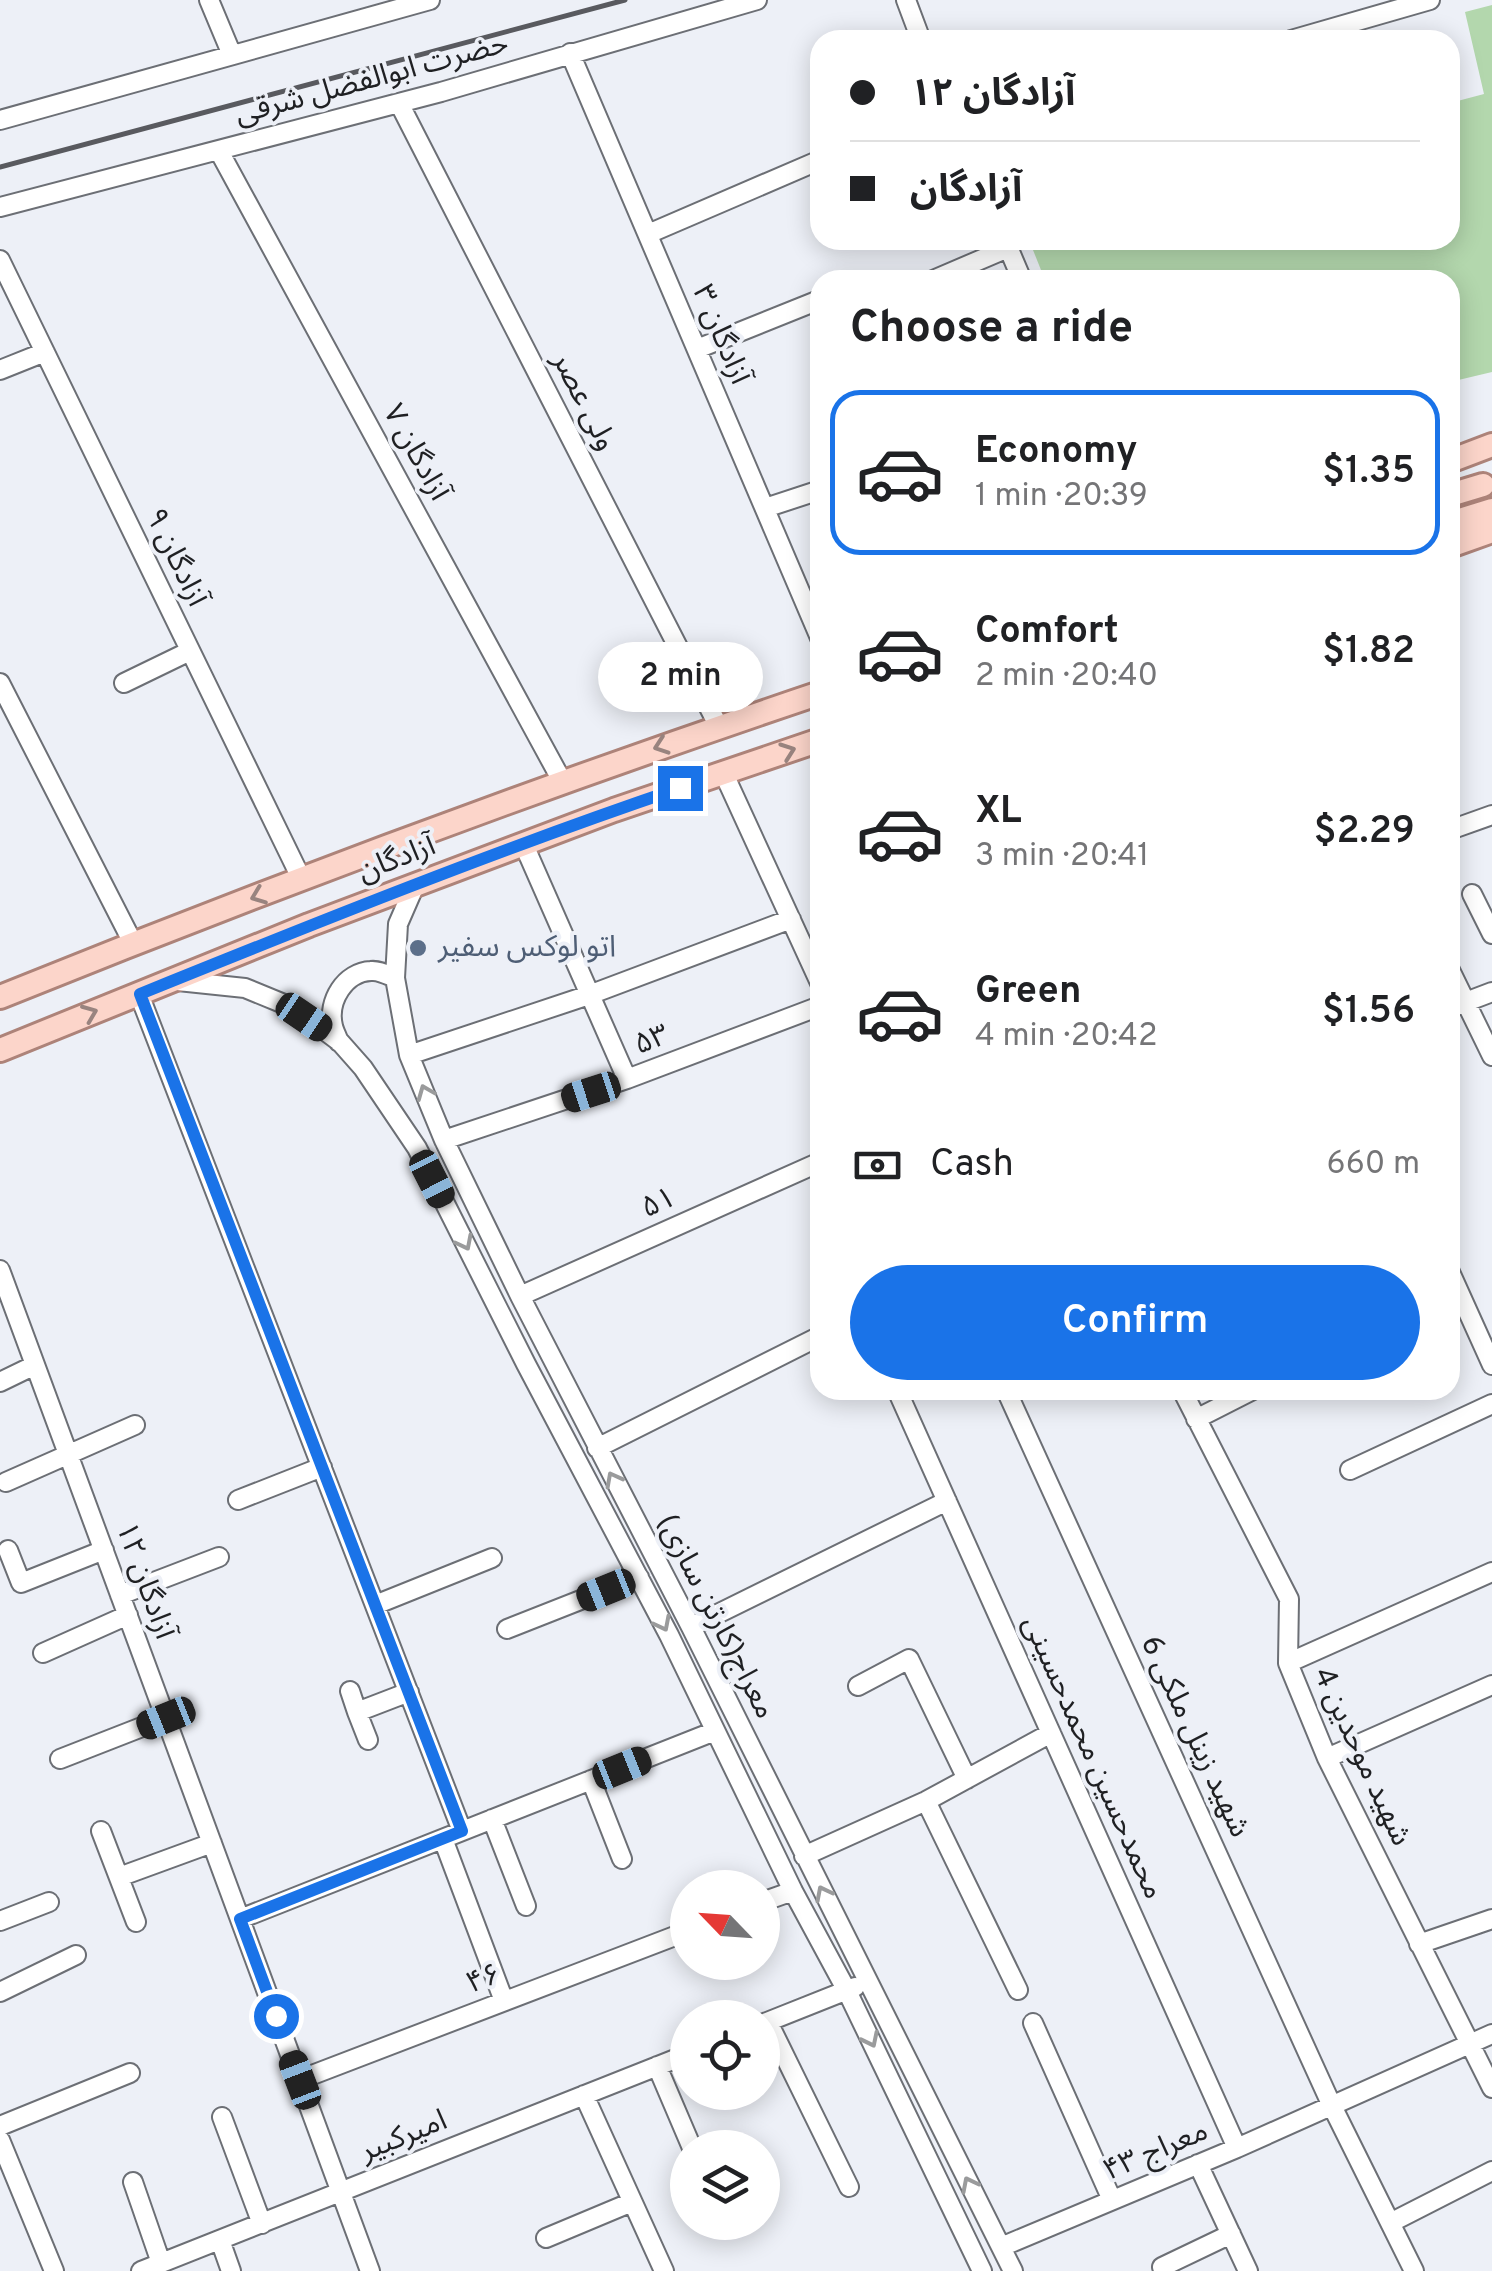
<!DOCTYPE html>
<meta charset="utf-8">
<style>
:root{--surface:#fff;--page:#f2f2f2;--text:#202124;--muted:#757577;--line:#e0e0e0;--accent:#1a73e8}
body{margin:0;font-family:Overpass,"Noto Sans Arabic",sans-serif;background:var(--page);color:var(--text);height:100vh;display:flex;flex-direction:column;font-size:38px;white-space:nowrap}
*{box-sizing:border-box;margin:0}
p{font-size:32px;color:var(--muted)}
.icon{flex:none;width:55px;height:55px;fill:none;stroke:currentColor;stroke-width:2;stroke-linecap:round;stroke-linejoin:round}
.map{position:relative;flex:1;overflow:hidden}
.sheet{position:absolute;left:810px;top:270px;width:650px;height:1130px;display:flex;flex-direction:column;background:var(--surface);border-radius:30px;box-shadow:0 5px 25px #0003}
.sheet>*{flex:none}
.hud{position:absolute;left:810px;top:30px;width:650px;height:220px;border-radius:30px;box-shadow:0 5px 25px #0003;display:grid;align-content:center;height:220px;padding:0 40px;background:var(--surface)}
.needle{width:65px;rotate:295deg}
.controls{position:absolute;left:670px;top:1870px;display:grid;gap:20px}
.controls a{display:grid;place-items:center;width:110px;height:110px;border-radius:50%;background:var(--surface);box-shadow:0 5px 25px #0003;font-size:50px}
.end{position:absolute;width:45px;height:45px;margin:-22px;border:12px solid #1a73e8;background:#fff;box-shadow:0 0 0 5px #fff}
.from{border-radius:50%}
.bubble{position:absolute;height:70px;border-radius:35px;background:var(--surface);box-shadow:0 5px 25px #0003;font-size:32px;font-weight:600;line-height:70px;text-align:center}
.car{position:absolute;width:30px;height:60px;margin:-30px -15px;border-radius:12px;box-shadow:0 0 8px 2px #0007;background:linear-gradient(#222 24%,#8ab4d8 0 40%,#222 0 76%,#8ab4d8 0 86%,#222 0)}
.hud b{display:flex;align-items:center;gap:35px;height:95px;font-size:38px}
.hud b+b{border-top:2px solid var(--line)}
.hud i{width:25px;height:25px;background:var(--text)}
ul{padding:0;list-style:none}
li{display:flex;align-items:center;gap:30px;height:165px;margin:0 20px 15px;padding:0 20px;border:5px solid transparent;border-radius:30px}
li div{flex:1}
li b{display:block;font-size:38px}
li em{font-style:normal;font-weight:600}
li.current{border-color:var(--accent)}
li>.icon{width:90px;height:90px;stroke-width:1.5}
h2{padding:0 40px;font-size:45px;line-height:120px}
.pay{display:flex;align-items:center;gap:25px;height:110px;padding:0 40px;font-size:38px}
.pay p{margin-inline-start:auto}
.primary-button{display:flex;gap:20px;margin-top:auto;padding:20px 40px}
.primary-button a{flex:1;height:115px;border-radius:60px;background:var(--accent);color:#fff;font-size:40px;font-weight:600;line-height:115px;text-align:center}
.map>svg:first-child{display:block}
.green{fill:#b3d7ad}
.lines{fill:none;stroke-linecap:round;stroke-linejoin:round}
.minor-casing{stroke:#6c6f75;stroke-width:22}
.major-casing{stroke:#ad8379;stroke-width:28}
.minor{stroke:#fff;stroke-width:18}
.major{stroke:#fcd5ca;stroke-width:22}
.rail{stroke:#595a5f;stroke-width:5}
.oneway{stroke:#99847f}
.oneway2{stroke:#9a9b9c}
.route{stroke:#1a73e8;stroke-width:12}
.service-dot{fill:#5c6f8a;stroke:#edf0f7;stroke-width:4}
.labels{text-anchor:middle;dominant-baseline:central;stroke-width:8;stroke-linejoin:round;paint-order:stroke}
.street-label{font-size:30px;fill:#1f2023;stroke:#edf0f7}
.service-label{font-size:30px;fill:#4e5e75;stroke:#edf0f7;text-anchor:start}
</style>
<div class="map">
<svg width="1492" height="2271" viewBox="0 0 1492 2271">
<rect width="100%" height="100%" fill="#edf0f7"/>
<path class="green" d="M1492 5V372L1450 382V280H1045L1029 240H1450V103L1484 94 1465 12Z"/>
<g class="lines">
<defs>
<path id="minor" d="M209 0 232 55
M906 0 921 40
M1291 40 1430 0
M570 53 820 638
M399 103 719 727
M0 120 430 0
M219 151 562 781
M0 207 441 92 757 0
M648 234 820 160
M1005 240 1022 280
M0 260 302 880
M933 280 1008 248
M697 349 819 300
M0 370 45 352
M765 508 820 490
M0 683 133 943
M124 683 190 651
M724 774 820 983
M1450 830 1492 815
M524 845 627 1079
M415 885 398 924 395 978 409 1055 444 1140 520 1296 691 1627 1013 2271
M1472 894 1492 934
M1450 970 1492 1056
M178 981 245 988 284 1004 324 1030 340 1042 363 1068 417 1148 526 1364 669 1635 793 1891 847 1991 982 2271
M139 994 462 1831
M1450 1008 1492 992
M339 1042C337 1036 334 1031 333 1026 327 1001 345 972 371 971 379 970 388 975 395 978
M409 1055 589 995 791 919
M444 1140 627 1079 820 1006
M0 1270 370 2271
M1450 1272 1492 1365
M520 1296 820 1162
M0 1382 35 1365
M897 1390 1237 2148
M1006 1390 1332 2106 1414 2271
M1182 1390 1289 1599 1288 1663 1327 1758 1492 2088
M1196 1419 1253 1390
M597 1448 820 1336
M1350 1470 1492 1404
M6 1482 135 1425
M238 1500 322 1467
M8 1550 21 1583 104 1550
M120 1595 219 1557
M375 1605 492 1558
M691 1627 947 1501
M507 1629 639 1577
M43 1653 128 1615
M1288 1663 1492 1572
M858 1686 909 1659 967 1779
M350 1691 357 1712 409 1692
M357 1712 368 1740
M1327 1758 1492 1685
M60 1759 165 1718
M591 1780 622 1859
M926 1801 1018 1990
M492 1819 526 1906
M101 1831 136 1922
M443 1839 504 2001
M804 1856 926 1801 1051 1733
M119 1877 212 1843
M762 1902 793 1891
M240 1919 715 1731
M0 1921 49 1902
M1419 1944 1492 1919
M0 1992 76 1955
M768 2022 849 2187
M1033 2023 1112 2200
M762 2024 855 1987
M657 2066 692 2148
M299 2080 688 1931
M584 2095 664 2271
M222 2117 262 2224
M0 2126 130 2073
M0 2140 54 2271
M1198 2164 1248 2271
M133 2182 161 2263
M1390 2223 1492 2171
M546 2238 632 2202
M220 2240 231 2271
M1001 2247 1237 2148 1492 2034
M1162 2267 1231 2234
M141 2271 688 2054"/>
<path id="major" d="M1450 461 1492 445
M1450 495 1483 485
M1450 523 1492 510
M1450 546 1492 531
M0 997C270 888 544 786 820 693
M0 1050 309 925 614 810 820 740"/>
</defs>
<use href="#minor" class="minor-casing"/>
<use href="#major" class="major-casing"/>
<use href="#minor" class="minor"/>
<use href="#major" class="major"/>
<path class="rail" d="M0 167 625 0"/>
</g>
<defs><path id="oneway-chevron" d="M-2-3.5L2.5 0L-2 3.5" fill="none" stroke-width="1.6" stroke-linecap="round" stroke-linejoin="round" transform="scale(2.5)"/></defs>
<g class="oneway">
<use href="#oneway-chevron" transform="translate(661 746) rotate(161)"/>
<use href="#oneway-chevron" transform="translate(788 751) rotate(-20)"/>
<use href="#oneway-chevron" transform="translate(258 896) rotate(159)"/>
<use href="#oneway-chevron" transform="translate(90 1013) rotate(-22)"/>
</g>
<g class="oneway2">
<use href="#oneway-chevron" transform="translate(425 1092) rotate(-112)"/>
<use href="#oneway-chevron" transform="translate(465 1243) rotate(63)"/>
<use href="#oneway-chevron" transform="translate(613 1479) rotate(-118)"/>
<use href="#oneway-chevron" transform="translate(663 1624) rotate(63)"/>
<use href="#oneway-chevron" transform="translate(823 1893) rotate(-117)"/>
<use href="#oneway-chevron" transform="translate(871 2040) rotate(64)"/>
<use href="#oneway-chevron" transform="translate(969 2184) rotate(-117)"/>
</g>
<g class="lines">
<path class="route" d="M276 2016 240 1919 462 1831 140 994C318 922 497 850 680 788"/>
</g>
<circle class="service-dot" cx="418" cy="948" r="10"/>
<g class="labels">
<g class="street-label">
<text transform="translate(372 80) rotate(-15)">حضرت ابوالفضل شرقی</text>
<text transform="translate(720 335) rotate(67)">۳ آزادگان</text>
<text transform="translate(583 402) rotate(63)">ولی عصر</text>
<text transform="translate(415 453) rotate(61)">۷ آزادگان</text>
<text transform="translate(175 558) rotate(64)">۹ آزادگان</text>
<text transform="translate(397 860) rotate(-21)">آزادگان</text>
<text transform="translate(652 1041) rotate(-21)">۵۳</text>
<text transform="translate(659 1204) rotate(-24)">۵۱</text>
<text transform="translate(144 1581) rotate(70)">۱۲ آزادگان</text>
<text transform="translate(715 1617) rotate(63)">معراج(کارتن سازی)</text>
<text transform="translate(1194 1737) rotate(65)">6 شهید زینل ملکی</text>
<text transform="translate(1361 1757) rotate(65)">4 شهید موحدین</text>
<text transform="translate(1092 1758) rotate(66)">محمدحسین محمدحسینی</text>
<text transform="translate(484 1980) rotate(-21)">۴۶</text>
<text transform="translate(404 2137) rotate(-22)">امیرکبیر</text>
<text transform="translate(1156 2152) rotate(-23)">معراج ۴۳</text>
</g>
<g class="service-label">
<text x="438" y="948">اتو لوکس سفیر</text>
</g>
</g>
</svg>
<div class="controls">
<a><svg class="needle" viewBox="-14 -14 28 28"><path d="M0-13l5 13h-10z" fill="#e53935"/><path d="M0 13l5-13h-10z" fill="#757577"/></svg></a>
<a><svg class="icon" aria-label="locate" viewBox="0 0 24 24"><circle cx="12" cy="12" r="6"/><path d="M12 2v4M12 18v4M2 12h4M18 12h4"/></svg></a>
<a><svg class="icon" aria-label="layers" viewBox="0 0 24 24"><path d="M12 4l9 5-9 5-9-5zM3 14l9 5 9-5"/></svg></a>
</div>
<i class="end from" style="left:276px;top:2016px"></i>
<i class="end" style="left:680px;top:788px"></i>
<div class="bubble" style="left:598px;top:642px;width:165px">2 min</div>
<i class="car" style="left:304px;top:1017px;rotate:124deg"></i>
<i class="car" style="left:591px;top:1092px;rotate:252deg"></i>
<i class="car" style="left:432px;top:1179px;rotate:153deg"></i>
<i class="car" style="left:606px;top:1590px;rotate:248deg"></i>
<i class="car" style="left:166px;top:1718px;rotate:248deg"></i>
<i class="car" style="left:622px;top:1768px;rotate:68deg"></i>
<i class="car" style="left:300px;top:2080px;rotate:339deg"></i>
<div class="hud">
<b><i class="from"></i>۱۲ آزادگان</b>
<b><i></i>آزادگان</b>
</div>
<section class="sheet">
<h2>Choose a ride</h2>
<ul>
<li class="current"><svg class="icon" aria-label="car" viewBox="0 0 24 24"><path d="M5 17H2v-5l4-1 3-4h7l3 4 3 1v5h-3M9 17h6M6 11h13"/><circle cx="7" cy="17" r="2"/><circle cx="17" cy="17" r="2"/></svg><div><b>Economy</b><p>1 min · 20:39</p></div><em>$1.35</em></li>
<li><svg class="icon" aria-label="car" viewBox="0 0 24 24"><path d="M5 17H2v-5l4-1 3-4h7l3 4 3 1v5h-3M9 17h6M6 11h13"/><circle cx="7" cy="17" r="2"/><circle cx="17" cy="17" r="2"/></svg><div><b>Comfort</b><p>2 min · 20:40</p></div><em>$1.82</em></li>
<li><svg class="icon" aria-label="car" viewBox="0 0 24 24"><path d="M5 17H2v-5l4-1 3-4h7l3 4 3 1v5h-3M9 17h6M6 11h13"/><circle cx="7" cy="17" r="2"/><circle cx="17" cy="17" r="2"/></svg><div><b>XL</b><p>3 min · 20:41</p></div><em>$2.29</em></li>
<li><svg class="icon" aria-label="car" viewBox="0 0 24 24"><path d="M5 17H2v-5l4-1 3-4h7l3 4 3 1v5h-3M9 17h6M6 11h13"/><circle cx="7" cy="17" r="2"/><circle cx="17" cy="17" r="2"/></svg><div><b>Green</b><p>4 min · 20:42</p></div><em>$1.56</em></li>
</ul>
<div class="pay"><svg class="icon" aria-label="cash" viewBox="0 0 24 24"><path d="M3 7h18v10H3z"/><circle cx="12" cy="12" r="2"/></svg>Cash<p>660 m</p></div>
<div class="primary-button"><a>Confirm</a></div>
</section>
</div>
